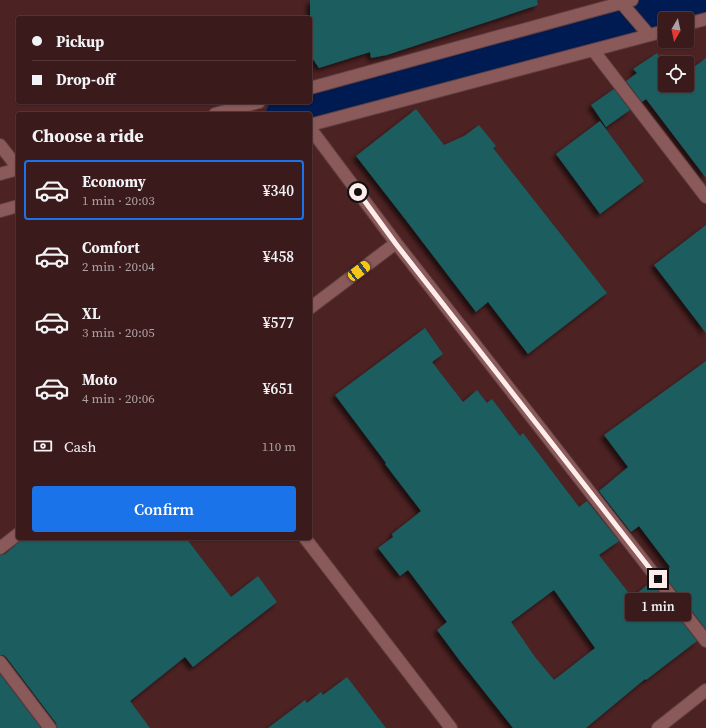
<!DOCTYPE html>
<meta charset="utf-8">
<style>
:root{--surface:#3a1a1a;--page:#452727;--text:#f1f3f6;--muted:#aba1a2;--line:#543839;--accent:#1a73e8}
body{margin:0;font-family:"Source Serif 4",serif;background:var(--page);color:var(--text);height:100vh;display:flex;flex-direction:column;font-size:15px;white-space:nowrap}
*{box-sizing:border-box;margin:0}
p{font-size:13px;color:var(--muted)}
.icon{flex:none;width:22px;height:22px;fill:none;stroke:currentColor;stroke-width:2;stroke-linecap:round;stroke-linejoin:round}
.map{position:relative;flex:1;overflow:hidden}
.drawer{position:absolute;left:16px;top:112px;width:296px;height:428px;display:flex;flex-direction:column;background:var(--surface);border-radius:4px;box-shadow:0 1px 3px #0004,0 0 0 1px var(--line)}
.drawer>*{flex:none}
.top-card{position:absolute;left:16px;top:16px;width:296px;height:88px;border-radius:4px;box-shadow:0 1px 3px #0004,0 0 0 1px var(--line);display:grid;align-content:center;height:88px;padding:0 16px;background:var(--surface)}
.needle{width:26px;rotate:189deg}
.fabs{position:absolute;left:658px;top:12px;display:grid;gap:8px}
.fabs a{display:grid;place-items:center;width:36px;height:36px;border-radius:4px;background:var(--surface);box-shadow:0 1px 3px #0004,0 0 0 1px var(--line);font-size:20px}
.end{position:absolute;width:18px;height:18px;margin:-9px;border:5px solid #ffedec;background:#111;box-shadow:0 0 0 2px #111}
.from{border-radius:50%}
.bubble{position:absolute;height:28px;border-radius:4px;background:var(--surface);box-shadow:0 1px 3px #0004,0 0 0 1px var(--line);font-size:13px;font-weight:600;line-height:28px;text-align:center}
.car{position:absolute;width:12px;height:24px;margin:-12px -6px;border-radius:5px;box-shadow:0 0 3px 1px #0007;background:linear-gradient(#f5c518 24%,#345 0 40%,#f5c518 0 76%,#345 0 86%,#f5c518 0)}
.top-card b{display:flex;align-items:center;gap:14px;height:38px;font-size:15px}
.top-card b+b{border-top:1px solid var(--line)}
.top-card i{width:10px;height:10px;background:var(--text)}
ul{padding:0;list-style:none}
li{display:flex;align-items:center;gap:12px;height:60px;margin:0 8px 6px;padding:0 8px;border:2px solid transparent;border-radius:4px}
li div{flex:1}
li b{display:block;font-size:15px}
li em{font-style:normal;font-weight:600}
li.on{border-color:var(--accent)}
li>.icon{width:36px;height:36px;stroke-width:1.5}
h2{padding:0 16px;font-size:18px;line-height:48px}
.pay{display:flex;align-items:center;gap:10px;height:44px;padding:0 16px;font-size:15px}
.pay p{margin-inline-start:auto}
.primary-button{display:flex;gap:8px;margin-top:auto;padding:8px 16px}
.primary-button a{flex:1;height:46px;border-radius:4px;background:var(--accent);color:#fff;font-size:16px;font-weight:600;line-height:46px;text-align:center}
.map>svg:first-child{display:block}
.lines{fill:none;stroke-linecap:round;stroke-linejoin:round}
.canal{stroke:#001b51;stroke-width:32}
.building{fill:#1a5d60;fill-rule:evenodd;filter:url(#shadow)}
.minor-casing{stroke:#624042;stroke-width:14}
.minor{stroke:#8a5959;stroke-width:12}
.route{stroke:#ffedec;stroke-width:5}
</style>
<div class="map">
<svg width="706" height="728" viewBox="0 0 706 728">
<defs>
<filter id="shadow"><feDropShadow dx="-3.5" dy="3.5" stdDeviation="2" flood-color="#0009"/></filter>
</defs>
<rect width="100%" height="100%" fill="#4d2223"/>
<g class="lines">
<path class="canal" d="M282 114 660 11 698 0"/>
</g>
<path class="building" d="M310 0H537L538 5 387 55 371 58 370 52 319 68 310 55Z
M657 53 659 56 662 54 669 63H665V85H687V72L706 58V178L646 99 642 102 626 81 637 73 633 69Z
M614 89 630 110 606 127 591 105Z
M416 109 444 145 464 136 479 125 496 146 493 148 607 293 528 354 488 302 476 312 405 219 356 156Z
M600 121 644 181 600 214 556 154Z
M706 225V333L654 265Z
M425 328 443 354 432 362 463 402 477 390 487 403 492 399 520 436 523 433 579 507 587 501 619 541 599 555 632 597 651 582 697 641 646 680 645 679 586 728H513L460 661 437 630 447 622 408 570 400 576 378 548 393 537 392 534 421 511 385 464 386 463 335 395ZM554 590 595 648 554 680 535 657 511 622Z
M706 361V629L662 573 670 567 639 526 631 532 599 491 628 467 604 435Z
M24 538H186L231 597 258 576 277 602 193 667 185 657 130 701 150 728H57L56 723 6 657 3 655H0V555L5 554Z
M0 674 41 728H0Z
M347 677 386 728H268L305 700 307 703 321 692 323 695Z"/>
<g class="lines">
<defs>
<path id="minor" d="M619 0 649 35
M687 24 706 19
M593 50 706 197
M310 88 632 0
M215 114 259 102
M310 125 665 31
M310 128 396 243 706 641
M0 145 18 168
M0 174 18 169
M0 211 18 206
M310 308 396 243
M305 538 451 728
M0 548 18 534
M0 662 50 728
M658 728 706 690"/>
</defs>
<use href="#minor" class="minor-casing"/>
<use href="#minor" class="minor"/>
</g>
<g class="lines">
<path class="route" d="M358 192 396 244 658 579"/>
</g>
</svg>
<div class="fabs">
<a><svg class="needle" viewBox="-14 -14 28 28"><path d="M0-13l5 13h-10z" fill="#e53935"/><path d="M0 13l5-13h-10z" fill="#aba1a2"/></svg></a>
<a><svg class="icon" aria-label="locate" viewBox="0 0 24 24"><circle cx="12" cy="12" r="6"/><path d="M12 2v4M12 18v4M2 12h4M18 12h4"/></svg></a>
</div>
<i class="end from" style="left:358px;top:192px"></i>
<i class="end" style="left:658px;top:579px"></i>
<div class="bubble" style="left:625px;top:593px;width:66px">1 min</div>
<i class="car" style="left:359px;top:271px;rotate:53deg"></i>
<div class="top-card">
<b><i class="from"></i>Pickup</b>
<b><i></i>Drop-off</b>
</div>
<section class="drawer">
<h2>Choose a ride</h2>
<ul>
<li class="on"><svg class="icon" aria-label="car" viewBox="0 0 24 24"><path d="M5 17H2v-5l4-1 3-4h7l3 4 3 1v5h-3M9 17h6M6 11h13"/><circle cx="7" cy="17" r="2"/><circle cx="17" cy="17" r="2"/></svg><div><b>Economy</b><p>1 min · 20:03</p></div><em>¥340</em></li>
<li><svg class="icon" aria-label="car" viewBox="0 0 24 24"><path d="M5 17H2v-5l4-1 3-4h7l3 4 3 1v5h-3M9 17h6M6 11h13"/><circle cx="7" cy="17" r="2"/><circle cx="17" cy="17" r="2"/></svg><div><b>Comfort</b><p>2 min · 20:04</p></div><em>¥458</em></li>
<li><svg class="icon" aria-label="car" viewBox="0 0 24 24"><path d="M5 17H2v-5l4-1 3-4h7l3 4 3 1v5h-3M9 17h6M6 11h13"/><circle cx="7" cy="17" r="2"/><circle cx="17" cy="17" r="2"/></svg><div><b>XL</b><p>3 min · 20:05</p></div><em>¥577</em></li>
<li><svg class="icon" aria-label="car" viewBox="0 0 24 24"><path d="M5 17H2v-5l4-1 3-4h7l3 4 3 1v5h-3M9 17h6M6 11h13"/><circle cx="7" cy="17" r="2"/><circle cx="17" cy="17" r="2"/></svg><div><b>Moto</b><p>4 min · 20:06</p></div><em>¥651</em></li>
</ul>
<div class="pay"><svg class="icon" aria-label="cash" viewBox="0 0 24 24"><path d="M3 7h18v10H3z"/><circle cx="12" cy="12" r="2"/></svg>Cash<p>110 m</p></div>
<div class="primary-button"><a>Confirm</a></div>
</section>
</div>
